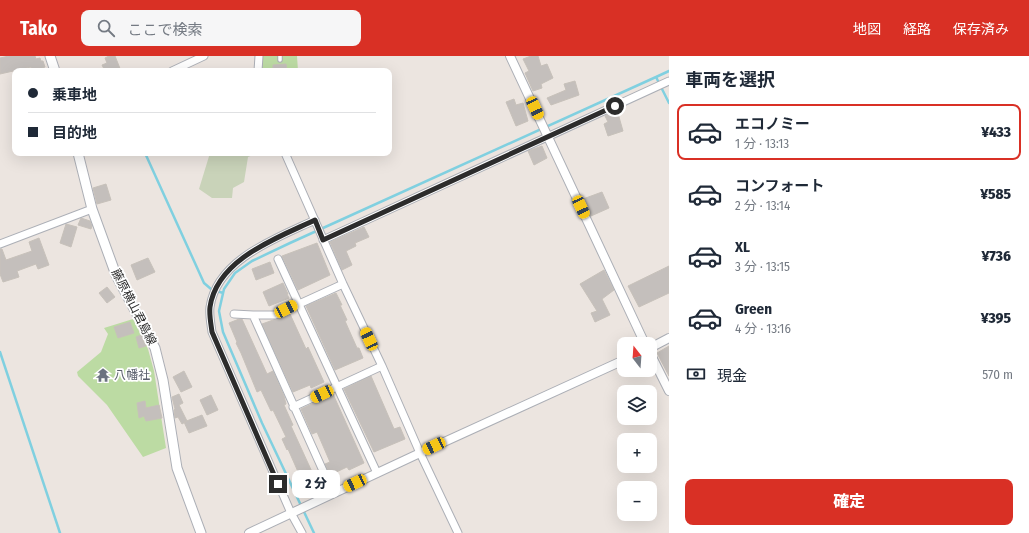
<!DOCTYPE html>
<html lang="ja">
<meta charset="utf-8">
<style>
:root{--surface:#fff;--page:#f6f6f7;--text:#1f2937;--muted:#747a83;--line:#e0e1e3;--accent:#d93025}
body{margin:0;font-family:"Fira Sans Condensed","Noto Sans JP",sans-serif;background:var(--page);color:var(--text);height:100vh;display:flex;flex-direction:column;font-size:15px;white-space:nowrap}
*{box-sizing:border-box;margin:0}
p{font-size:13px;color:var(--muted)}
.icon{flex:none;width:22px;height:22px;fill:none;stroke:currentColor;stroke-width:2;stroke-linecap:round;stroke-linejoin:round}
.map{position:relative;flex:1;overflow:hidden}
.sheet{display:flex;flex-direction:column;background:var(--surface);width:360px}
.sheet>*{flex:none}
.top-card{position:absolute;left:12px;top:12px;width:380px;height:88px;border-radius:8px;box-shadow:0 4px 16px #0002;display:grid;align-content:center;height:88px;padding:0 16px;background:var(--surface)}
.needle{width:26px;rotate:343deg}
.controls{position:absolute;left:617px;top:281px;display:grid;gap:8px}
.controls a{display:grid;place-items:center;width:40px;height:40px;border-radius:8px;background:var(--surface);box-shadow:0 4px 16px #0002;font-size:20px}
.end{position:absolute;width:18px;height:18px;margin:-9px;border:5px solid #2c2c2c;background:#fff;box-shadow:0 0 0 2px #fff}
.from{border-radius:50%}
.bubble{position:absolute;height:28px;border-radius:8px;background:var(--surface);box-shadow:0 4px 16px #0002;font-size:13px;font-weight:800;line-height:28px;text-align:center}
.car{position:absolute;width:12px;height:24px;margin:-12px -6px;border-radius:5px;box-shadow:0 0 3px 1px #0007;background:linear-gradient(#f5c518 24%,#345 0 40%,#f5c518 0 76%,#345 0 86%,#f5c518 0)}
.top-card b{display:flex;align-items:center;gap:14px;height:38px;font-size:15px}
.top-card b+b{border-top:1px solid var(--line)}
.top-card i{width:10px;height:10px;background:var(--text)}
ul{padding:0;list-style:none}
li{display:flex;align-items:center;gap:12px;height:56px;margin:0 8px 6px;padding:0 8px;border:2px solid transparent;border-radius:8px}
li div{flex:1}
li b{display:block;font-size:15px}
li em{font-style:normal;font-weight:800}
li.on{border-color:var(--accent)}
li>.icon{width:36px;height:36px;stroke-width:1.5}
h2{padding:0 16px;font-size:18px;line-height:48px}
.pay{display:flex;align-items:center;gap:10px;height:44px;padding:0 16px;font-size:15px}
.pay p{margin-inline-start:auto}
.action{display:flex;gap:8px;margin-top:auto;padding:8px 16px}
.action a{flex:1;height:46px;border-radius:8px;background:var(--accent);color:#fff;font-size:16px;font-weight:800;line-height:46px;text-align:center}
header{display:flex;align-items:center;gap:24px;box-sizing:border-box;height:56px;padding:0 20px;background:var(--accent);color:#fff}
header strong{font-size:19px}
nav{display:flex;gap:22px;margin-inline-start:auto;font-size:14px}
.search{width:280px;height:36px;background:var(--page);display:flex;align-items:center;gap:10px;box-sizing:border-box;padding:0 14px;border-radius:8px;color:var(--muted);font-size:15px}
main{display:flex;flex:1;min-height:0}
.map>svg:first-child{display:block}
.green{fill:#bcdba3}
.cemetery{fill:#c9d3b9}
.lines{fill:none;stroke-linecap:round;stroke-linejoin:round}
.stream{stroke:#80d0e0;stroke-width:2.5}
.building{fill:#c4bfbc;stroke:#c7c1ba}
.service-casing{stroke:#acafb6;stroke-width:5.5}
.minor-casing{stroke:#acafb6;stroke-width:9}
.tertiary-casing{stroke:#acafb6;stroke-width:10}
.secondary-casing{stroke:#acafb6;stroke-width:11}
.service{stroke:#fff;stroke-width:3.5}
.minor{stroke:#fff;stroke-width:7}
.tertiary{stroke:#fff;stroke-width:8}
.secondary{stroke:#fff;stroke-width:9}
.route{stroke:#2c2c2c;stroke-width:5}
.labels{text-anchor:middle;dominant-baseline:central;stroke-width:3.5;stroke-linejoin:round;paint-order:stroke}
.street-label{font-size:12px;fill:#2c2c2c;stroke:#fff}
.worship-label{font-size:12px;fill:#5b616d;stroke:#fff;text-anchor:start}
</style>
<header>
<strong>Tako</strong>
<div class="search"><svg class="icon" aria-label="search" viewBox="0 0 24 24"><circle cx="10" cy="10" r="6"/><path d="M15 15l6 6"/></svg>ここで検索</div>
<nav><a>地図</a><a>経路</a><a>保存済み</a></nav>
</header>
<main>
<div class="map">
<svg width="669" height="477" viewBox="0 0 669 477">
<rect width="100%" height="100%" fill="#ece5e0"/>
<path class="green" d="M261 0H297L298 15H260Z
M133 263 148 293 154 315 166 392 143 401 107 349 78 320 77 316 101 296 108 278 104 272Z"/>
<path class="cemetery" d="M210 97H258L248 101 244 126 233 132 232 142H212L199 133Z"/>
<g class="lines">
<path class="stream" d="M669 15 656 21 669 47
M145 97 204 227 211 233 223 237
M0 296 60 477
M314 477 262 367 223 276 219 255 224 233 235 217 252 205 290 187 656 21"/>
</g>
<path class="building" d="M9 0H35L36 3 40 2 41 5H43L45 11 40 13 41 15H32L31 11 0 18V2Z
M109 0H115L121 15H105L102 9 107 7 105 2Z
M531 0H538L541 10 547 8 553 22 541 28 542 32 533 35 525 17 529 15 523 3Z
M286 8 287 15H273V9Z
M575 25 579 39 551 49 547 42 566 34 564 28Z
M514 43 516 49 523 47 528 65 516 70 506 46Z
M617 54 623 75 608 80 604 68 608 66 605 60Z
M542 90 547 102 534 109 528 95Z
M106 128 111 144 97 148 93 132Z
M602 136 609 152 591 160 583 143Z
M81 162 90 165 92 170 91 173 78 169Z
M66 168 77 171 71 191 60 187Z
M364 171 369 181 355 187 356 190 346 195 352 209 342 214 330 186Z
M39 182 49 209 38 213 36 208 17 215 19 221 3 226 0 218V193H2L6 204 32 195 29 186Z
M317 187 330 219 298 234 282 200Z
M148 202 155 216 137 224 131 209Z
M270 206 274 217 256 224 252 213Z
M669 210V237L639 251 628 230Z
M604 214 614 234 602 243 610 259 595 266 591 257 597 255 580 228Z
M283 227 288 238H287L289 242 269 250 263 236Z
M107 231 115 241 107 247 99 237Z
M336 237 342 249H340L347 264 345 265 357 292H359L363 302 335 314 306 250Z
M290 258 306 293 308 291 324 326 311 332 310 329 293 336 262 268Z
M239 263H242L267 318 273 315 284 340 286 348 284 349 293 369 291 370 318 429 306 434 288 393 287 394 282 383 286 381 273 354 271 355 261 334 257 336 241 297 236 287 237 286 229 267Z
M130 266 134 277 118 282 114 271Z
M141 279 146 290 139 292 136 281Z
M669 290V320L657 297Z
M184 315 192 331 181 336 173 321Z
M371 320 394 373 400 371 405 383 374 396 344 333Z
M179 338 183 347 179 349 187 365 182 368 178 361 175 362 174 354 175 353 172 341Z
M333 338 364 407 349 414 347 411 330 419 325 408 330 406 317 376 312 378 301 353Z
M211 339 218 354 207 359 200 344Z
M145 345 146 352 159 349 162 362 146 365 144 360 139 362 137 347Z
M202 359 207 370 189 377 184 366Z"/>
<g class="lines">
<defs>
<path id="service" d="M280 0V4"/>
<path id="minor" d="M172 15 204 0
M258 15 259 0
M285 97 343 228 382 310 420 397 458 477
M323 184 669 25
M0 188 92 153
M278 203 377 417
M234 258 253 259
M293 351 382 310
M333 437 253 259H275L343 228
M302 477 291 457 212 276C211 268 209 259 210 251 217 203 277 182 315 164"/>
<path id="tertiary" d="M510 0 645 288
M650 292 669 282
M650 297 669 335
M249 477 420 397 624 304"/>
<path id="secondary" d="M50 0 55 15
M78 97 92 153 116 219 155 292 163 324 177 412 201 477"/>
</defs>
<use href="#service" class="service-casing"/>
<use href="#minor" class="minor-casing"/>
<use href="#tertiary" class="tertiary-casing"/>
<use href="#secondary" class="secondary-casing"/>
<use href="#service" class="service"/>
<use href="#minor" class="minor"/>
<use href="#tertiary" class="tertiary"/>
<use href="#secondary" class="secondary"/>
</g>
<g class="lines">
<path class="route" d="M278 428 212 276C211 268 209 259 210 251 217 203 277 182 315 164L323 184 615 50"/>
</g>
<defs>
<symbol id="temple-bare" viewBox="-9 -9 18 18"><path d="M0-6L5-2H3V0L6.5 2.5H4V6H1.5V3h-3V6H-4V2.5H-6.5L-3 0V-2H-5Z" fill="#6b7280" stroke="#fff" stroke-width="2.5" paint-order="stroke"/></symbol>
</defs>
<g fill-rule="evenodd">
<use href="#temple-bare" x="93" y="309" width="20" height="20"/>
</g>
<g class="labels">
<g class="street-label">
<text transform="translate(134 251) rotate(63)">藤原横山君島線</text>
</g>
<g class="worship-label">
<text x="114" y="319">八幡社</text>
</g>
</g>
</svg>
<div class="controls">
<a><svg class="needle" viewBox="-14 -14 28 28"><path d="M0-13l5 13h-10z" fill="#e53935"/><path d="M0 13l5-13h-10z" fill="#747a83"/></svg></a>
<a><svg class="icon" aria-label="layers" viewBox="0 0 24 24"><path d="M12 4l9 5-9 5-9-5zM3 14l9 5 9-5"/></svg></a>
<a>+</a>
<a>−</a>
</div>
<i class="end from" style="left:615px;top:50px"></i>
<i class="end" style="left:278px;top:428px"></i>
<div class="bubble" style="left:292px;top:414px;width:48px">2 分</div>
<i class="car" style="left:535px;top:52px;rotate:155deg"></i>
<i class="car" style="left:581px;top:151px;rotate:155deg"></i>
<i class="car" style="left:286px;top:253px;rotate:64deg"></i>
<i class="car" style="left:369px;top:283px;rotate:335deg"></i>
<i class="car" style="left:322px;top:338px;rotate:245deg"></i>
<i class="car" style="left:434px;top:390px;rotate:245deg"></i>
<i class="car" style="left:355px;top:427px;rotate:245deg"></i>
<div class="top-card">
<b><i class="from"></i>乗車地</b>
<b><i></i>目的地</b>
</div>
</div>
<section class="sheet">
<h2>車両を選択</h2>
<ul>
<li class="on"><svg class="icon" aria-label="car" viewBox="0 0 24 24"><path d="M5 17H2v-5l4-1 3-4h7l3 4 3 1v5h-3M9 17h6M6 11h13"/><circle cx="7" cy="17" r="2"/><circle cx="17" cy="17" r="2"/></svg><div><b>エコノミー</b><p>1 分 · 13:13</p></div><em>¥433</em></li>
<li><svg class="icon" aria-label="car" viewBox="0 0 24 24"><path d="M5 17H2v-5l4-1 3-4h7l3 4 3 1v5h-3M9 17h6M6 11h13"/><circle cx="7" cy="17" r="2"/><circle cx="17" cy="17" r="2"/></svg><div><b>コンフォート</b><p>2 分 · 13:14</p></div><em>¥585</em></li>
<li><svg class="icon" aria-label="car" viewBox="0 0 24 24"><path d="M5 17H2v-5l4-1 3-4h7l3 4 3 1v5h-3M9 17h6M6 11h13"/><circle cx="7" cy="17" r="2"/><circle cx="17" cy="17" r="2"/></svg><div><b>XL</b><p>3 分 · 13:15</p></div><em>¥736</em></li>
<li><svg class="icon" aria-label="car" viewBox="0 0 24 24"><path d="M5 17H2v-5l4-1 3-4h7l3 4 3 1v5h-3M9 17h6M6 11h13"/><circle cx="7" cy="17" r="2"/><circle cx="17" cy="17" r="2"/></svg><div><b>Green</b><p>4 分 · 13:16</p></div><em>¥395</em></li>
</ul>
<div class="pay"><svg class="icon" aria-label="cash" viewBox="0 0 24 24"><path d="M3 7h18v10H3z"/><circle cx="12" cy="12" r="2"/></svg>現金<p>570 m</p></div>
<div class="action"><a>確定</a></div>
</section>
</main>
